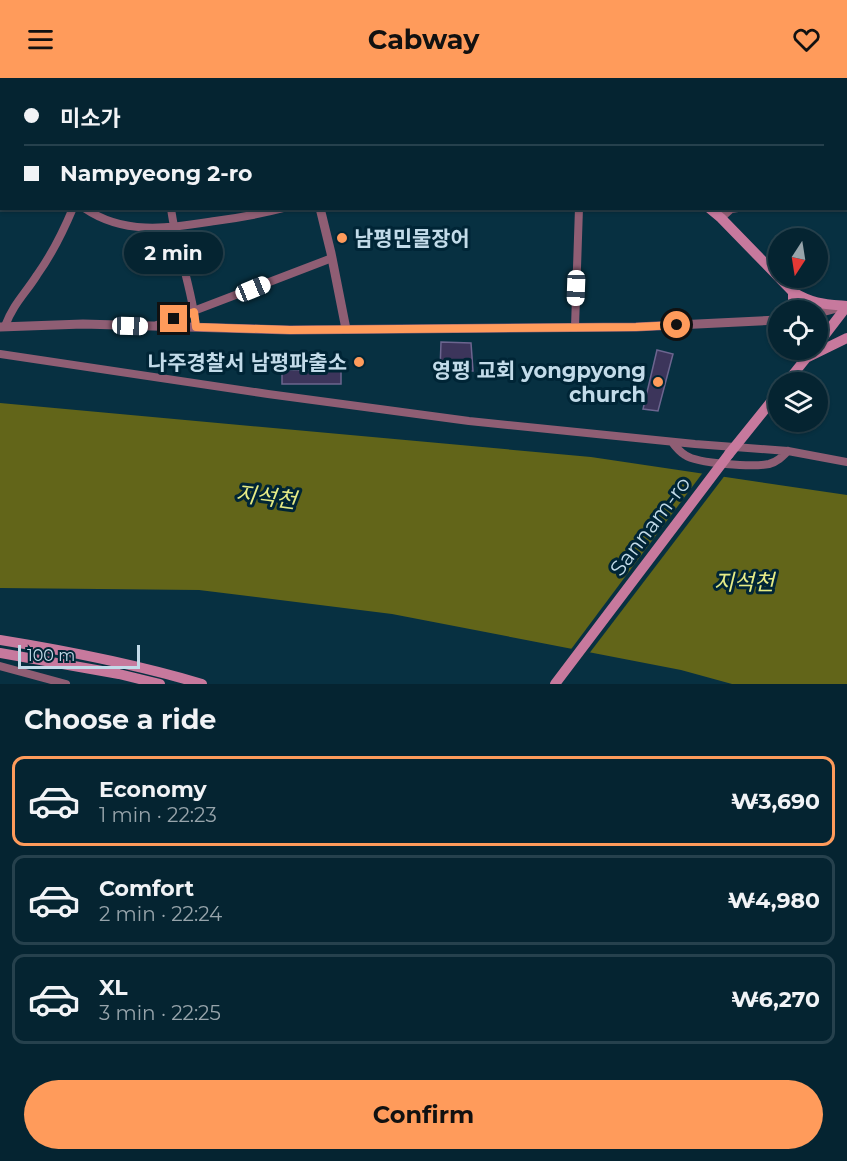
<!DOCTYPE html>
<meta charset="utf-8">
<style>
:root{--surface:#052431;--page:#0e2c39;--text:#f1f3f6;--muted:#97a4ab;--line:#26414d;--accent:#ff9b5b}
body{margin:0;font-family:Montserrat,"Noto Sans KR",sans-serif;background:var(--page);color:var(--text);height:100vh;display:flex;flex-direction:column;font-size:22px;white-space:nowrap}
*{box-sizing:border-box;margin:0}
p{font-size:20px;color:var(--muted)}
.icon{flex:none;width:33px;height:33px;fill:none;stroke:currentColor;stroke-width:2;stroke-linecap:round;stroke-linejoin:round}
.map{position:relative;height:606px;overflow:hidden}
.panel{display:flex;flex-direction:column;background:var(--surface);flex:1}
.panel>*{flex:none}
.banner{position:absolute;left:0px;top:0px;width:848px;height:132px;box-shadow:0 2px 4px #0004,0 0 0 2px var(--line);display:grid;align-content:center;height:132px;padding:0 24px;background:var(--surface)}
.needle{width:39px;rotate:192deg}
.fabs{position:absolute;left:768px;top:150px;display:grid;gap:12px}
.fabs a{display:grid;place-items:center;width:60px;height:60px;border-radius:50%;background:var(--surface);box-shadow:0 2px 4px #0004,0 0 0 2px var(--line);font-size:30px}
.scale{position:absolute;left:18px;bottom:15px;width:122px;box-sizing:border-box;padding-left:6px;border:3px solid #c2dbe9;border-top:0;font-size:16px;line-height:21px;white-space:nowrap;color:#c2dbe9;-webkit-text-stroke:4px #002536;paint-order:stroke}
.end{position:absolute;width:27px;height:27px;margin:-14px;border:8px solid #ff9b5b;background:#111;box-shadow:0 0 0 3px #111}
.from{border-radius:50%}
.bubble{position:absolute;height:42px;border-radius:21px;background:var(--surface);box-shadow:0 2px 4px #0004,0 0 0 2px var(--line);font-size:20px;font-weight:700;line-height:42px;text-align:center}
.car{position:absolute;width:18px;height:36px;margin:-18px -9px;border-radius:8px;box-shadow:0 0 4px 2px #0007;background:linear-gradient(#fff 24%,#345 0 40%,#fff 0 76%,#345 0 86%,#fff 0)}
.banner b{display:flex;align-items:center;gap:21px;height:57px;font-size:22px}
.banner b+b{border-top:2px solid var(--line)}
.banner i{width:15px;height:15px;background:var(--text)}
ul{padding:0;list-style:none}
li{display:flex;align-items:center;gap:18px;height:90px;margin:0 12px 9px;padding:0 12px;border:3px solid var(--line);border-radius:12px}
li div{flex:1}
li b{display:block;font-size:22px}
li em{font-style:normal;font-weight:700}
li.selected{border-color:var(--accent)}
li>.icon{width:54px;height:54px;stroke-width:1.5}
h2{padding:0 24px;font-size:27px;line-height:72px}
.button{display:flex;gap:12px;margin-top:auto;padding:12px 24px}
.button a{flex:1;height:69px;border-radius:36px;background:var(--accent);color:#111;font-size:24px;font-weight:700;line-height:69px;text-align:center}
header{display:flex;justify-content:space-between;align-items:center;height:78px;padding:0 24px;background:var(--accent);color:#111;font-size:27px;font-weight:700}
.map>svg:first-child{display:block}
.water{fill:#626519}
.pier{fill:#073041}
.building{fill:#3c355b;stroke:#6c658f;stroke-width:1.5}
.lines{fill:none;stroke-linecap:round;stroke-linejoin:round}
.minor{stroke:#8f5e74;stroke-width:8}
.tertiary{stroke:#8f5e74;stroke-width:9}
.secondary{stroke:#c7799d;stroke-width:10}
.secondary-bridge{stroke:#c7799d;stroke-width:10}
.route{stroke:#ff9b5b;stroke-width:8}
.poi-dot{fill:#ff9b5b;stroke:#002536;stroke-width:2}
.labels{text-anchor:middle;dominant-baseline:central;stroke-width:6;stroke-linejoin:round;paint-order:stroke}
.poi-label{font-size:21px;font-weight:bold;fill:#c2dbe9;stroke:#002536;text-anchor:end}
.street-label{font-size:21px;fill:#c2dbe9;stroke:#002536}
.water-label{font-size:22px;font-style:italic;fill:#e6ec86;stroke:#002536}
</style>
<header><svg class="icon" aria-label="menu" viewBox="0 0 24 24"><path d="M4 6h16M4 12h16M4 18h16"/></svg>Cabway<svg class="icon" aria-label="heart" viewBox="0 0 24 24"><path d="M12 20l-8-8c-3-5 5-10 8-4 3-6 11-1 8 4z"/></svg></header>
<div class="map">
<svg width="847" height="606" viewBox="0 0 847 606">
<rect width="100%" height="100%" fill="#073041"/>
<path class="water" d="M0 325 591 379 847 417V606H732L681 592 392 536 199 512 0 510Z"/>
<path class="pier" d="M704 393 726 396 588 577 569 574Z"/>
<path class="building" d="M441 264 471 265 473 293H440Z
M657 272 673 276 658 333 643 331Z
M282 292H341V306H282Z"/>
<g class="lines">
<path class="minor" d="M112 2 113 0
M135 2 152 0
M168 2 169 0
M0 5H2
M0 77 2 78
M846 126H847
M84 130C125 158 169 150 215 143 238 140 261 136 284 130
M171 130C176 171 192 209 196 249
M721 140 731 131 738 130
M157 247 332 180
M5 248C14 225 25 216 37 197 52 176 63 154 73 130
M575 249 579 130
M0 276 268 316 469 343 695 366 788 373 847 384
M672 364C675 368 680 374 685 377 698 386 753 389 769 386 777 384 782 379 788 373
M0 588 66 606"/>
<path class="tertiary" d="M298 2V0
M320 130 331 175 346 251
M818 235 841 229
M0 249 83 246 290 252 636 249 778 242"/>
<path class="secondary" d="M572 0 573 2
M709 130 721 140 793 214C813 226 824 226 847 228
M790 232 793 224V214
M818 266 847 228
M808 279 847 260
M787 304 811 274
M729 376 778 315
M0 562C68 573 135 586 202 606
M0 575 119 596 160 606"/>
<path class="secondary-bridge" d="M555 606 729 376"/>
</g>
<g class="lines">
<path class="route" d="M174 241 194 234 196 249 290 252 636 249 677 247"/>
</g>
<g class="poi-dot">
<circle cx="342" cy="160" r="6"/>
<circle cx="359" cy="284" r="6"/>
<circle cx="658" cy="304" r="6"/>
</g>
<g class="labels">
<g class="poi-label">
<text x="354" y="160" text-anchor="start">남평민물장어</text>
<text x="347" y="284">나주경찰서 남평파출소</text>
<text x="646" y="292">영평 교회 yongpyong<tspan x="646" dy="24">church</tspan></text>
</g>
<g class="street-label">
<text transform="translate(650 448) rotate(-53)">Sannam-ro</text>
</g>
<g class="water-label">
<text transform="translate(266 419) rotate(7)">지석천</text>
<text x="744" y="504">지석천</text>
</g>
</g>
</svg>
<div class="fabs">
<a><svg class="needle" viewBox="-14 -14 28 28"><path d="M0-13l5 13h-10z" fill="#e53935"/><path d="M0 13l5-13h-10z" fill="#97a4ab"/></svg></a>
<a><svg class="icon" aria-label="locate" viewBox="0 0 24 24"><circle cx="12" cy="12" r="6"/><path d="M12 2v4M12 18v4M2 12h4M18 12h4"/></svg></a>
<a><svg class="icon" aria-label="layers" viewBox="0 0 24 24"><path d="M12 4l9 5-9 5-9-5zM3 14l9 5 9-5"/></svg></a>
</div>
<div class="scale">100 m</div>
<i class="end from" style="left:677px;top:247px"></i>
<i class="end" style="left:174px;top:241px"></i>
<div class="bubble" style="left:124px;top:154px;width:99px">2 min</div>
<i class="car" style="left:576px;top:210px;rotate:182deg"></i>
<i class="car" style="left:253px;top:211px;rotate:68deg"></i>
<i class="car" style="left:130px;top:248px;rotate:92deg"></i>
<div class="banner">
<b><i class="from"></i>미소가</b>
<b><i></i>Nampyeong 2-ro</b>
</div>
</div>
<section class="panel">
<h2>Choose a ride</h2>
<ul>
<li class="selected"><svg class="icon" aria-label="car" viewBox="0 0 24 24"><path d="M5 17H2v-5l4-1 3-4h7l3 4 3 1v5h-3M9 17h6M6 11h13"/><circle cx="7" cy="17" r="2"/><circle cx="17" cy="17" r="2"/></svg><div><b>Economy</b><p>1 min · 22:23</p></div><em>₩3,690</em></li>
<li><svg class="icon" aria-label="car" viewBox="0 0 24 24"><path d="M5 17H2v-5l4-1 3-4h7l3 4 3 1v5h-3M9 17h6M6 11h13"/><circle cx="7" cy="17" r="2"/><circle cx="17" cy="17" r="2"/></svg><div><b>Comfort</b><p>2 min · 22:24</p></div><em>₩4,980</em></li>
<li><svg class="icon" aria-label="car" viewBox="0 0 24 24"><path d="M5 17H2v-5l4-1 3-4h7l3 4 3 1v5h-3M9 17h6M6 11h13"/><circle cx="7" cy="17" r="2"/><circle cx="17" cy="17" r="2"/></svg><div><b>XL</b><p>3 min · 22:25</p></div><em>₩6,270</em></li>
</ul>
<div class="button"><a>Confirm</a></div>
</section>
